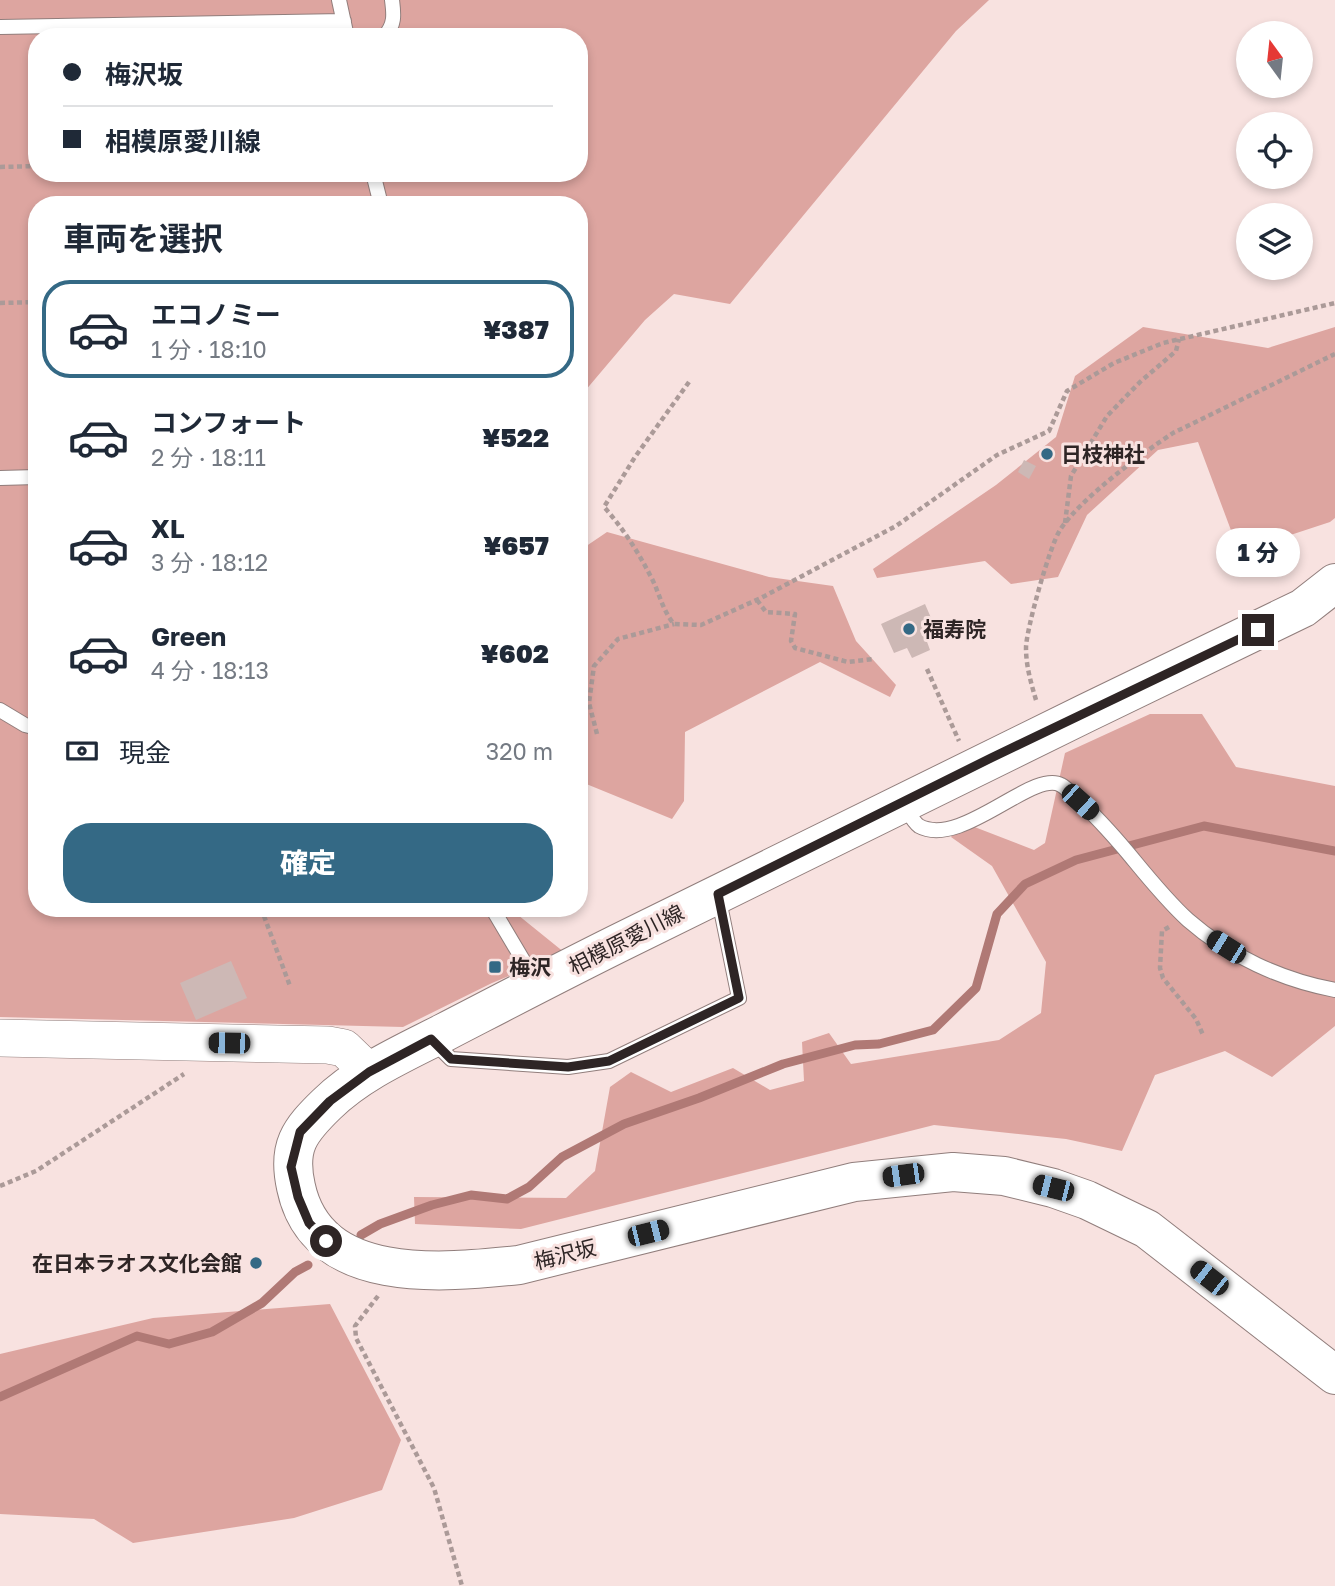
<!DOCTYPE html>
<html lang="ja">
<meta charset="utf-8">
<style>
:root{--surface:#fff;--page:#f6f6f7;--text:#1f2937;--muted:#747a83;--line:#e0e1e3;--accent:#346985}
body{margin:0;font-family:"Golos Text","Noto Sans JP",sans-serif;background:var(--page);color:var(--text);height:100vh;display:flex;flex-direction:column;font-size:26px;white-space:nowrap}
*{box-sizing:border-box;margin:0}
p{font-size:23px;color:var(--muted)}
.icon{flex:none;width:38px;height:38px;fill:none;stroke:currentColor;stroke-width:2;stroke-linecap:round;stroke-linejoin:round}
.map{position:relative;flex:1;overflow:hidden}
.panel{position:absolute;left:28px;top:196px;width:560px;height:721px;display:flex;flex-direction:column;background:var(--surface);border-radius:28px;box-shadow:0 4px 10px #0003}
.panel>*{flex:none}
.guide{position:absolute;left:28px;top:28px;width:560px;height:154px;border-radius:28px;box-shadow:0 4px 10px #0003;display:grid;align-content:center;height:154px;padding:0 35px;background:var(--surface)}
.needle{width:46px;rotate:345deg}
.fabs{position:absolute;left:1236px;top:21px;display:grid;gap:14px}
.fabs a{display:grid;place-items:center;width:77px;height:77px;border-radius:50%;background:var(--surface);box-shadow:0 4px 10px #0003;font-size:35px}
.end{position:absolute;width:32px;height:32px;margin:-16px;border:9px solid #2e2525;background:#fff;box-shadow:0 0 0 4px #fff}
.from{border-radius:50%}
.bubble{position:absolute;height:49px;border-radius:24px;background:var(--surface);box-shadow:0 4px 10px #0003;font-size:23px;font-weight:800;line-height:49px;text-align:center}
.car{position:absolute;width:21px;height:42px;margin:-21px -10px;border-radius:9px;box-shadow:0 0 5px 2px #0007;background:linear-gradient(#222 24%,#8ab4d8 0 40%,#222 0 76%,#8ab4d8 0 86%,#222 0)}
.guide b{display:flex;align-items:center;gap:24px;height:66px;font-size:26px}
.guide b+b{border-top:2px solid var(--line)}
.guide i{width:18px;height:18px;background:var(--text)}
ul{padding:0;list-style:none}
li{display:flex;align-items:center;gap:21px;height:98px;margin:0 14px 10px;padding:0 21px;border:4px solid transparent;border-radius:28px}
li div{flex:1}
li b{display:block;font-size:26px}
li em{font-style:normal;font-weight:800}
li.active{border-color:var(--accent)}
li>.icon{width:63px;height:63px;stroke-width:1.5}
h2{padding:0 35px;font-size:32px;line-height:84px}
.pay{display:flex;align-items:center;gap:18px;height:77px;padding:0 35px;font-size:26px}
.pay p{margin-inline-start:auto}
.primary-button{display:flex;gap:14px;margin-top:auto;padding:14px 35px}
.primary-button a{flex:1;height:80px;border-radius:28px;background:var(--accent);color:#fff;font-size:28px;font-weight:800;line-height:80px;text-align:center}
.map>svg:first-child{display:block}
.green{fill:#dda5a0;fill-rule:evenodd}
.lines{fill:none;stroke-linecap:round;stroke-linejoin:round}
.stream{stroke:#b07975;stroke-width:9}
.building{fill:#cdb8b5}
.service-casing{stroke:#917e7c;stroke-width:16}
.tertiary-casing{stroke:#917e7c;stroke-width:38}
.primary-casing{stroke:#917e7c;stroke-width:40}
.path{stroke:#ab9a98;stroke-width:4.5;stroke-dasharray:5 3.5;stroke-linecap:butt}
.service{stroke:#fff;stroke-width:14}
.tertiary{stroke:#fff;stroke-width:37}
.primary{stroke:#fff;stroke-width:38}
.route{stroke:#2e2525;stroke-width:9}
.poi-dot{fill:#346985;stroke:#f8e2e0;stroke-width:2.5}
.labels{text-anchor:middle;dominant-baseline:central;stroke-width:6;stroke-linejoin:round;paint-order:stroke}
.poi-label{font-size:21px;font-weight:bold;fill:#2e2525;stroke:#f8e2e0;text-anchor:start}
.street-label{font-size:21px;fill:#2e2525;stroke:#f8e2e0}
</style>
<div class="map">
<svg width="1335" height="1586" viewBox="0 0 1335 1586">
<rect width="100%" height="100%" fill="#f8e2e0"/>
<path class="green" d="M0 0H989L956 31 730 304 674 294 645 320 579 398V205H37V908H514L518 915 565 953 492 983 403 1027 0 1017ZM37 37H579V173H37Z
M1143 327 1268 348 1335 327V518L1330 522 1248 549 1235 541 1198 442 1158 450 1087 515 1058 577 1011 584 985 561 877 578 873 569 996 485 1056 437 1075 376Z
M607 532 769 577 833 586 856 641 896 685 890 697 820 662 685 732 684 801 672 819 579 781V551Z
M1150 714H1202L1236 767 1335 786V1026L1272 1077 1225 1051 1155 1075 1122 1151 1066 1139 934 1125 521 1229 415 1224 414 1197 566 1198 595 1171 610 1087 631 1072 671 1092 733 1068 770 1090 804 1081 802 1042 829 1033 851 1064 999 1040 1041 1013 1046 962 992 866 951 837 959 821 1034 850 1045 843 1065 753Z
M330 1304 401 1440 382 1490 294 1518 133 1543 94 1519 0 1514V1354L153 1318Z"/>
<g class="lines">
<path class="stream" d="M361 1235 380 1224 432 1205 471 1195 507 1199 529 1187 562 1157 624 1124 699 1098 783 1064 855 1045 879 1044 933 1030 976 988 997 914 1025 884 1076 860 1204 826 1335 851
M0 1397 137 1336 169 1344 212 1332 262 1303 295 1272 308 1265"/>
</g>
<path class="building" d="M1024 460 1036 466 1029 479 1018 472Z
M925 604 938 634 926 639 930 650 912 658 907 648 894 653 881 624Z
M231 961 247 998 196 1020 180 983Z"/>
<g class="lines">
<defs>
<path id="service" d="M339 0 347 37
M0 27 344 21
M384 37C395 25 394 15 392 0
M373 173 381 205
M0 478 37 477
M0 710 25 725 37 728
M904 805C908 811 913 822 919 826 961 849 1033 769 1061 785 1067 788 1072 795 1077 799 1096 816 1112 834 1128 853 1147 876 1166 900 1188 920 1229 956 1282 980 1335 990
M492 908 536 982
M432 1040 451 1059 568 1067 609 1061 739 998 718 895"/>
<path id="tertiary" d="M0 1038 328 1045 344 1048 369 1072"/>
<path id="primary" d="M1335 583 1303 608C1077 717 851 827 627 939 566 969 505 1001 445 1032 404 1053 360 1072 327 1104 299 1131 287 1147 296 1187 317 1286 442 1273 519 1265L854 1182 953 1172 1004 1176 1053 1188 1087 1200 1147 1229 1335 1375"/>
</defs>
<use href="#service" class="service-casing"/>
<use href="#tertiary" class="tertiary-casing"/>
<use href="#primary" class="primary-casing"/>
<path class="path" d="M0 167 37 166
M0 303 37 302
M689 382 635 457 604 507C622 527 637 550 650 575 659 591 662 610 674 624L701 625 761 598 896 526 997 455 1049 431 1067 391 1114 363 1163 343 1335 303
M1065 523 1071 476 1107 416 1140 382 1176 351 1179 339
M757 600 766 612 795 614 791 641 795 648 848 662 874 659
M927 669 959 741
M1036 700C1031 683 1026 666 1026 648 1026 630 1050 545 1060 530 1081 498 1140 455 1173 433L1335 354
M597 734 589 703 594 666 618 639 674 624
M261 908 290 986
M1169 927 1162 931 1160 968 1163 978 1196 1019 1203 1035
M0 1186 36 1171 184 1074
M378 1296 355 1326 356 1338 434 1488 462 1586"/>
<use href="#service" class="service"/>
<use href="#tertiary" class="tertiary"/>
<use href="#primary" class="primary"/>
</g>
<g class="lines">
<path class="route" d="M326 1241 309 1223 298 1197 291 1167 300 1132 330 1101 369 1072 431 1039 451 1059 568 1067 609 1061 739 998 718 894 991 758 1258 630"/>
</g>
<g class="poi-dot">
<circle cx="1047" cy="454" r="7"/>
<circle cx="909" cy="629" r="7"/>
<rect x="488" y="960" width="14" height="14" rx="3.5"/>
<circle cx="256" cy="1263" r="7"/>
</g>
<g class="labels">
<g class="poi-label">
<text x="1061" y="454">日枝神社</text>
<text x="923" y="629">福寿院</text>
<text x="509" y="967">梅沢</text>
<text x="242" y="1263" text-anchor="end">在日本ラオス文化会館</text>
</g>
<g class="street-label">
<text transform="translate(626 939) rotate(-27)">相模原愛川線</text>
<text transform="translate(565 1254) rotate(-14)">梅沢坂</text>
</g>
</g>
</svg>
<div class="fabs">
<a><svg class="needle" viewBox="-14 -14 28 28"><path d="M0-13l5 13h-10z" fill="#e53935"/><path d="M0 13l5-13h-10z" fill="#747a83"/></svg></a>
<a><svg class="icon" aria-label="locate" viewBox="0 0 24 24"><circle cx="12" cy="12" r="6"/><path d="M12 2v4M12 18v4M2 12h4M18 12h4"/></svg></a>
<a><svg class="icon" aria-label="layers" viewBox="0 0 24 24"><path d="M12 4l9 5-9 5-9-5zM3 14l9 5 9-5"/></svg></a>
</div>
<i class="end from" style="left:326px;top:1241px"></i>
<i class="end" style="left:1258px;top:630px"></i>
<div class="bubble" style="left:1216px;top:528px;width:84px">1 分</div>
<i class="car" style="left:1080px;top:802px;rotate:132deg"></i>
<i class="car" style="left:1226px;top:947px;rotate:302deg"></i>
<i class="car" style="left:229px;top:1043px;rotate:271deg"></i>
<i class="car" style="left:903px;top:1175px;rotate:262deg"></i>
<i class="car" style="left:1053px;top:1188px;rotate:284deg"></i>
<i class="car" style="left:648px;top:1233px;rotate:76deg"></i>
<i class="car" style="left:1209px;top:1278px;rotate:308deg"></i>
<div class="guide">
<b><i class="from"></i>梅沢坂</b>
<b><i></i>相模原愛川線</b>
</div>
<section class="panel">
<h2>車両を選択</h2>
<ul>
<li class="active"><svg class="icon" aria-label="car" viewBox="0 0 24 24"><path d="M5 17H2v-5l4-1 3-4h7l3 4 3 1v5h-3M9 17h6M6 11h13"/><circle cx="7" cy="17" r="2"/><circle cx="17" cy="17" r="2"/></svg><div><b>エコノミー</b><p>1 分 · 18:10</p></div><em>¥387</em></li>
<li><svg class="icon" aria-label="car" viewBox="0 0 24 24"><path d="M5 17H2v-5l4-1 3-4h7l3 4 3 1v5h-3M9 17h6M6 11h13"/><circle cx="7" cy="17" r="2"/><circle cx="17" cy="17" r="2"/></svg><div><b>コンフォート</b><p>2 分 · 18:11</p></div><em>¥522</em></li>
<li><svg class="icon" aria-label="car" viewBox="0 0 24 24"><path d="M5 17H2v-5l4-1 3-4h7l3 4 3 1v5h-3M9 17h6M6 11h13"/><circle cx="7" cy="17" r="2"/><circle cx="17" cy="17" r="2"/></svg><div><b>XL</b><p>3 分 · 18:12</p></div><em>¥657</em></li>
<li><svg class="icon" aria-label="car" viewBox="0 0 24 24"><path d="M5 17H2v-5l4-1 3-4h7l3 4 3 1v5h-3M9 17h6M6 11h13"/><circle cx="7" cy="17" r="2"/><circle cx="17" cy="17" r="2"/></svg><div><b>Green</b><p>4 分 · 18:13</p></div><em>¥602</em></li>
</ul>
<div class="pay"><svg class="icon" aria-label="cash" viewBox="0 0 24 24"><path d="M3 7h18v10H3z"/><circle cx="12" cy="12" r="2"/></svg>現金<p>320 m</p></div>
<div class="primary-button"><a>確定</a></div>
</section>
</div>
